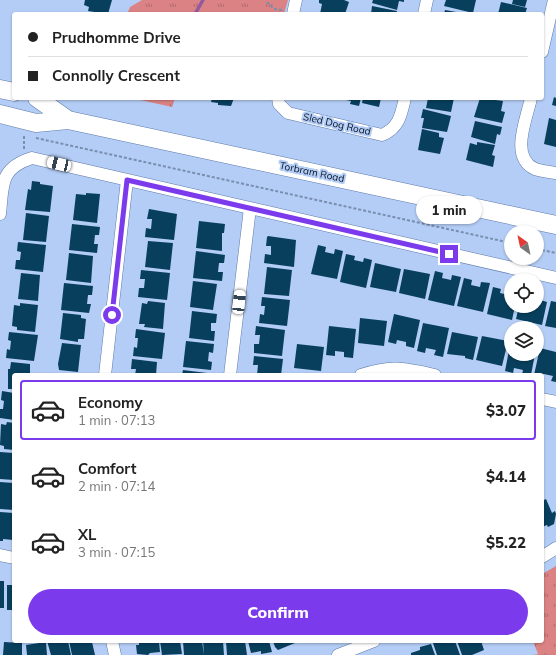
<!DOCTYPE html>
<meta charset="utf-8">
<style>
:root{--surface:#fff;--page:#f6f6f6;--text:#222;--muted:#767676;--line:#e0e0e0;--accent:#7c3aed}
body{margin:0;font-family:Mulish,sans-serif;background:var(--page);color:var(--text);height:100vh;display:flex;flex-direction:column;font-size:15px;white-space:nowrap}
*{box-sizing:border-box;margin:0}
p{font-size:13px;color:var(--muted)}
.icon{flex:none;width:22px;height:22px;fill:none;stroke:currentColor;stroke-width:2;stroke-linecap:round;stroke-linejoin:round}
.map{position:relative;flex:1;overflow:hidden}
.panel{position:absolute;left:12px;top:373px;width:532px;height:270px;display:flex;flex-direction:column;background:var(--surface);border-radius:4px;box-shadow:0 1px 3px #0004}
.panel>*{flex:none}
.hud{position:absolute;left:12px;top:12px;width:532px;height:88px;border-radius:4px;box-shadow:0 1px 3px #0004;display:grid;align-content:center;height:88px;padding:0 16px;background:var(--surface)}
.needle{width:26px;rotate:327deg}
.fabs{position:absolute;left:504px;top:225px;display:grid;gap:8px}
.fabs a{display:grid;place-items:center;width:40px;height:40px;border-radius:50%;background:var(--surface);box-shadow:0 1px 3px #0004;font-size:20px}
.end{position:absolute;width:18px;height:18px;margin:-9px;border:5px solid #7c3aed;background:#fff;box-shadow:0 0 0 2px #fff}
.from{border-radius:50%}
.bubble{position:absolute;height:28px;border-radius:14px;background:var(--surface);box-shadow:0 1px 3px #0004;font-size:13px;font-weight:800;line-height:28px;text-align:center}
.car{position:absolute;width:12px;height:24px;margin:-12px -6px;border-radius:5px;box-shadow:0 0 3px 1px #0007;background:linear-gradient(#fff 24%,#345 0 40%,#fff 0 76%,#345 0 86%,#fff 0)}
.hud b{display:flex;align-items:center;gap:14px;height:38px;font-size:15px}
.hud b+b{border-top:1px solid var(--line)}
.hud i{width:10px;height:10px;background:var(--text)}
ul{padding:7px 0 0;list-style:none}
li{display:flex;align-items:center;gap:12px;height:60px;margin:0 8px 6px;padding:0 8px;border:2px solid transparent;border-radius:4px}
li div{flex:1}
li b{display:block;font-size:15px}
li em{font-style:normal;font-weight:800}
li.active{border-color:var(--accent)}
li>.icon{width:36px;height:36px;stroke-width:1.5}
.primary-button{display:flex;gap:8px;margin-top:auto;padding:8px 16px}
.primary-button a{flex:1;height:46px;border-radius:24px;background:var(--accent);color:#fff;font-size:16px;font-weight:800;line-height:46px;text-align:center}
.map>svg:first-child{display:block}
.grass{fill:url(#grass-tufts)}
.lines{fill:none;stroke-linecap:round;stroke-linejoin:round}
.stream{stroke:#91599f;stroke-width:3.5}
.building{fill:#083f5d}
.minor-casing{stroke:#5d7aa8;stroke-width:13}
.secondary-casing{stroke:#5d7aa8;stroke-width:19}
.path{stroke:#798dae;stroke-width:2;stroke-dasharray:3 2;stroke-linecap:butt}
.minor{stroke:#fff;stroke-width:12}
.secondary{stroke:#fff;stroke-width:18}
.route{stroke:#7c3aed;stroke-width:5}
.labels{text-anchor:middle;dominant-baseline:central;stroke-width:4;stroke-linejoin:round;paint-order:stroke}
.street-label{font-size:10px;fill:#071224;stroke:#b4cdf6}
</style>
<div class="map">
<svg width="556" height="655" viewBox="0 0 556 655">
<defs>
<pattern id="grass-tufts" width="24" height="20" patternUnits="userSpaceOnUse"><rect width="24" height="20" fill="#db8384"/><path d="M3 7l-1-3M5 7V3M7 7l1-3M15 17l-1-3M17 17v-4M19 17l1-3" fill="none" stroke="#b06a6c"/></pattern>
</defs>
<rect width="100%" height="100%" fill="#b4cdf6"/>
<path class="grass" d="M142 0H288L284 14H127L130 7Z
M131 98H175L172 107Z
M556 566V655H533L538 654 533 641H542V574Z"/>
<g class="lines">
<path class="stream" d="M195 14 203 0"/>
</g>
<path class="building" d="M85 0H112L108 14 88 11 89 7 84 5Z
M319 0H344L349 2 345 14H320L322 4 319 3Z
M373 0H404V2L399 1 397 10 372 3Z
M446 0H476L473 13 444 6Z
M513 0H527L525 7 512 4Z
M501 2 527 8 525 14H498Z
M372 6 397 11 396 14H371Z
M445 10 462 13V14H444Z
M554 97 556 98V106L552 105Z
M212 98H234L231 106 218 105V103L211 102Z
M361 98 359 106 350 104 351 101 341 99Z
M363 98H381L379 107 362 103Z
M428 98H454L451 112 426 108Z
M480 98 503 101 501 111 505 112 502 123 474 117Z
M423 109 451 116 447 132 422 128 424 118H421Z
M549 118 556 120V147L544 144Z
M475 121 502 127 500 135 497 134 495 144 471 137Z
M422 129 439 133V137L444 138 440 154 418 150Z
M477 142 495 145 492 155 495 156 493 167 466 160 470 143 477 145Z
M32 181 40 182V184L53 186 50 212 25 210 28 189 31 190Z
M86 193 100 194 97 223 73 220 76 194 86 195Z
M149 209 177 214 174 240 145 237 146 228 151 229 152 219H147Z
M26 213 49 216 46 242 23 240Z
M199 221 225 224 224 233H222V251L196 248Z
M72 224 100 227 99 235H95L94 244H98L97 253 69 250Z
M268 236 296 240 294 267 264 263 265 254 271 255V246H266L267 237Z
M148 241 173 243 170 270 145 267Z
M18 242 46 245 43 272 15 269 16 260H20L21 252 17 251Z
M318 245 326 247 325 252 334 254 335 249 343 251 337 279 311 274Z
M196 251 225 255 224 263H219L218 272H223L222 281 193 278Z
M69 253 93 256 91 283 66 280Z
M346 254 355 256 354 260 363 262 364 258 372 260 366 288 340 282Z
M375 263 401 269 396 292 370 287Z
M267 267 292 270 289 296 264 294Z
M404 269 430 274 425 299 399 293Z
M141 270 170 273 167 300 138 297 139 288H144L145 279H140Z
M435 271 443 273 442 278 451 280 452 275 461 277 454 306 428 300Z
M21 273 40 275 38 301 18 299Z
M464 278 472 280 471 285 480 287 481 282 490 283 483 312 457 306Z
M193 281 217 284 213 310 190 307Z
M64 283 93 286 92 295H88L87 304H91L89 313 61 310Z
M493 287 501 289 500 293 509 295 511 289V306H515L512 320 487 314Z
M262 297 290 300 287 326 259 323 260 314 264 315 265 306H261Z
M537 299 547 302 542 325 516 319 519 306H537Z
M148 301 165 303 163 329 144 327 145 324H139L142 303 147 304Z
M551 301 556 302V328L545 326Z
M20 303 38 305 35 332 17 330V327L12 326 14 305 20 306Z
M192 311 217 314 216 323H211V331H215L214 341 189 338Z
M63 313 81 315V318L86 319 84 339H78V342L60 339Z
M394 314 420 320 414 348 406 346V342L397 340 396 344 388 342Z
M360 318 387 321 384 346 358 343Z
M423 323 449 328 443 357 434 355 436 350 426 348 425 353 417 351Z
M256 326 285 330 282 356 254 353V344H259L260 335H255Z
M329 326 356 329 353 358 344 357V352L335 351V356L326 355Z
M136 329 165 333 162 359 133 356 134 347 137 348 138 338H135Z
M9 332 38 335 34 361 6 358 7 349 10 350 11 341 8 340Z
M452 332 478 337 473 360 465 358V356L447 354Z
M482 336 508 341 502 366 476 360Z
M186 341 214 344 213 353 209 352 208 361 212 362 211 370 183 367Z
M62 343 81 345 78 372 59 370 58 364Z
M297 344 324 347 321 371 294 368Z
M510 345 511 354H535L531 375H522L523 370 514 368 513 373 505 371Z
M540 348 556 352V382L551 381 553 376 544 374 534 375Z
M254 356 283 359 281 375H257L258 365H253Z
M132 359 157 362 156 375H135L136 369H131Z
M11 362 30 364V375H14V389H8V369H10Z
M183 370 207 373V375H182Z
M2 391 14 393V420L0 418V409H3L4 401 1 400Z
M7 422 14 423V450L4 449V446L0 445 1 424 6 425Z
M0 452 14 453V480L0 479Z
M0 482 14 483V510L0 509Z
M546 499 552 513 555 511 556 514 554 524 548 527 547 525 542 527V501Z
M0 512 14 513 13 540 3 539V541H0Z
M0 581H4V608H0Z
M7 585H14V610H7Z
M47 641H68L71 655H51Z
M69 641 92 642 95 655H72Z
M139 641H159L160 652 150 653 148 655 137 654 136 645H139Z
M160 641H180L182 654 162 655Z
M183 641H202L204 655H184Z
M203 641H223L224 655H204Z
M226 641H245L247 655H227Z
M248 641H269L272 652 261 654V651L251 653Z
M273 641H294L295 643 278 650 275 647Z
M439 641H455L460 655H437L433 643Z
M457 641H481L484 650 472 655H462Z
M4 642 22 643V655H3Z
M46 642 47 655H27L26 645Z
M431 644 435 655H411V653L420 650V647Z"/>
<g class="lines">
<defs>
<path id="minor" d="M293 14 296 0
M424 14 427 0
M542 52 554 0
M278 98 279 104 288 113 382 135C399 128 401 115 405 98
M531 98C527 118 509 157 535 169 541 171 549 172 556 173
M0 214C3 184 0 168 32 158L556 278
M105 375 127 180
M230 375 250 208
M361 375C393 365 402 368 435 375
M542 399 556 402
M0 555 14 558
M542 557 556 548
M112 641 115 655
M338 655 374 641"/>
<path id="secondary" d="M0 89 14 92
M37 98 68 120
M0 114 36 123 68 120 556 225"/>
</defs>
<use href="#minor" class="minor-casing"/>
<use href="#secondary" class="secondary-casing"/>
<path class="path" d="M267 2 274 9 283 10
M36 138 511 243
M24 149V135
M537 249 556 253"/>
<use href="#minor" class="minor"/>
<use href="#secondary" class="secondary"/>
</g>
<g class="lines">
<path class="route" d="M112 315 127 180 449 254"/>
</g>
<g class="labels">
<g class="street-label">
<text transform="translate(337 124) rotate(13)">Sled Dog Road</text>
<text transform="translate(312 172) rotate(12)">Torbram Road</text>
</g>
</g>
</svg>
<div class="fabs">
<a><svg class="needle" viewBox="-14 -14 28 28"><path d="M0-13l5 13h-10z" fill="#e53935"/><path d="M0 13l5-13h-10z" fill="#767676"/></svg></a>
<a><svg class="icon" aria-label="locate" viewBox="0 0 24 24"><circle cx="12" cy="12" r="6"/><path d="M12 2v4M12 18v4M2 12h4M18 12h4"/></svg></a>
<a><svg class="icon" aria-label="layers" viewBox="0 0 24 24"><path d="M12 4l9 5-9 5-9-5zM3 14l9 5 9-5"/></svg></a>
</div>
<i class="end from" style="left:112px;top:315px"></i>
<i class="end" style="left:449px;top:254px"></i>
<div class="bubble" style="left:416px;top:196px;width:66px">1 min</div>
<i class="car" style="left:59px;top:164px;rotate:283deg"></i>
<i class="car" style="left:239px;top:302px;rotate:6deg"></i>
<div class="hud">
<b><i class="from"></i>Prudhomme Drive</b>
<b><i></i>Connolly Crescent</b>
</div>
<section class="panel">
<ul>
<li class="active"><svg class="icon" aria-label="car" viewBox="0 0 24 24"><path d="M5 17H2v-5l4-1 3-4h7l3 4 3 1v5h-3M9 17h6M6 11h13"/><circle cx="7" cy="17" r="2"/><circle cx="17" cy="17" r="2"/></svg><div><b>Economy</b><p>1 min · 07:13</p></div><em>$3.07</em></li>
<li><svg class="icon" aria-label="car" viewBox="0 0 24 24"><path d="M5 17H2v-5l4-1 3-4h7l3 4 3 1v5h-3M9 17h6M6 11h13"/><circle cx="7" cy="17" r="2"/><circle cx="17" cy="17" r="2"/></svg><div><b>Comfort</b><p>2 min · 07:14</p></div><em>$4.14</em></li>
<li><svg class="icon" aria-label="car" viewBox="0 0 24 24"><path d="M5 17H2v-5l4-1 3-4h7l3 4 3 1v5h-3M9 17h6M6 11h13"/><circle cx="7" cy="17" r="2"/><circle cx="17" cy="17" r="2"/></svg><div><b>XL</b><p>3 min · 07:15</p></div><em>$5.22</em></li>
</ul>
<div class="primary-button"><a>Confirm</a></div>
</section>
</div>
